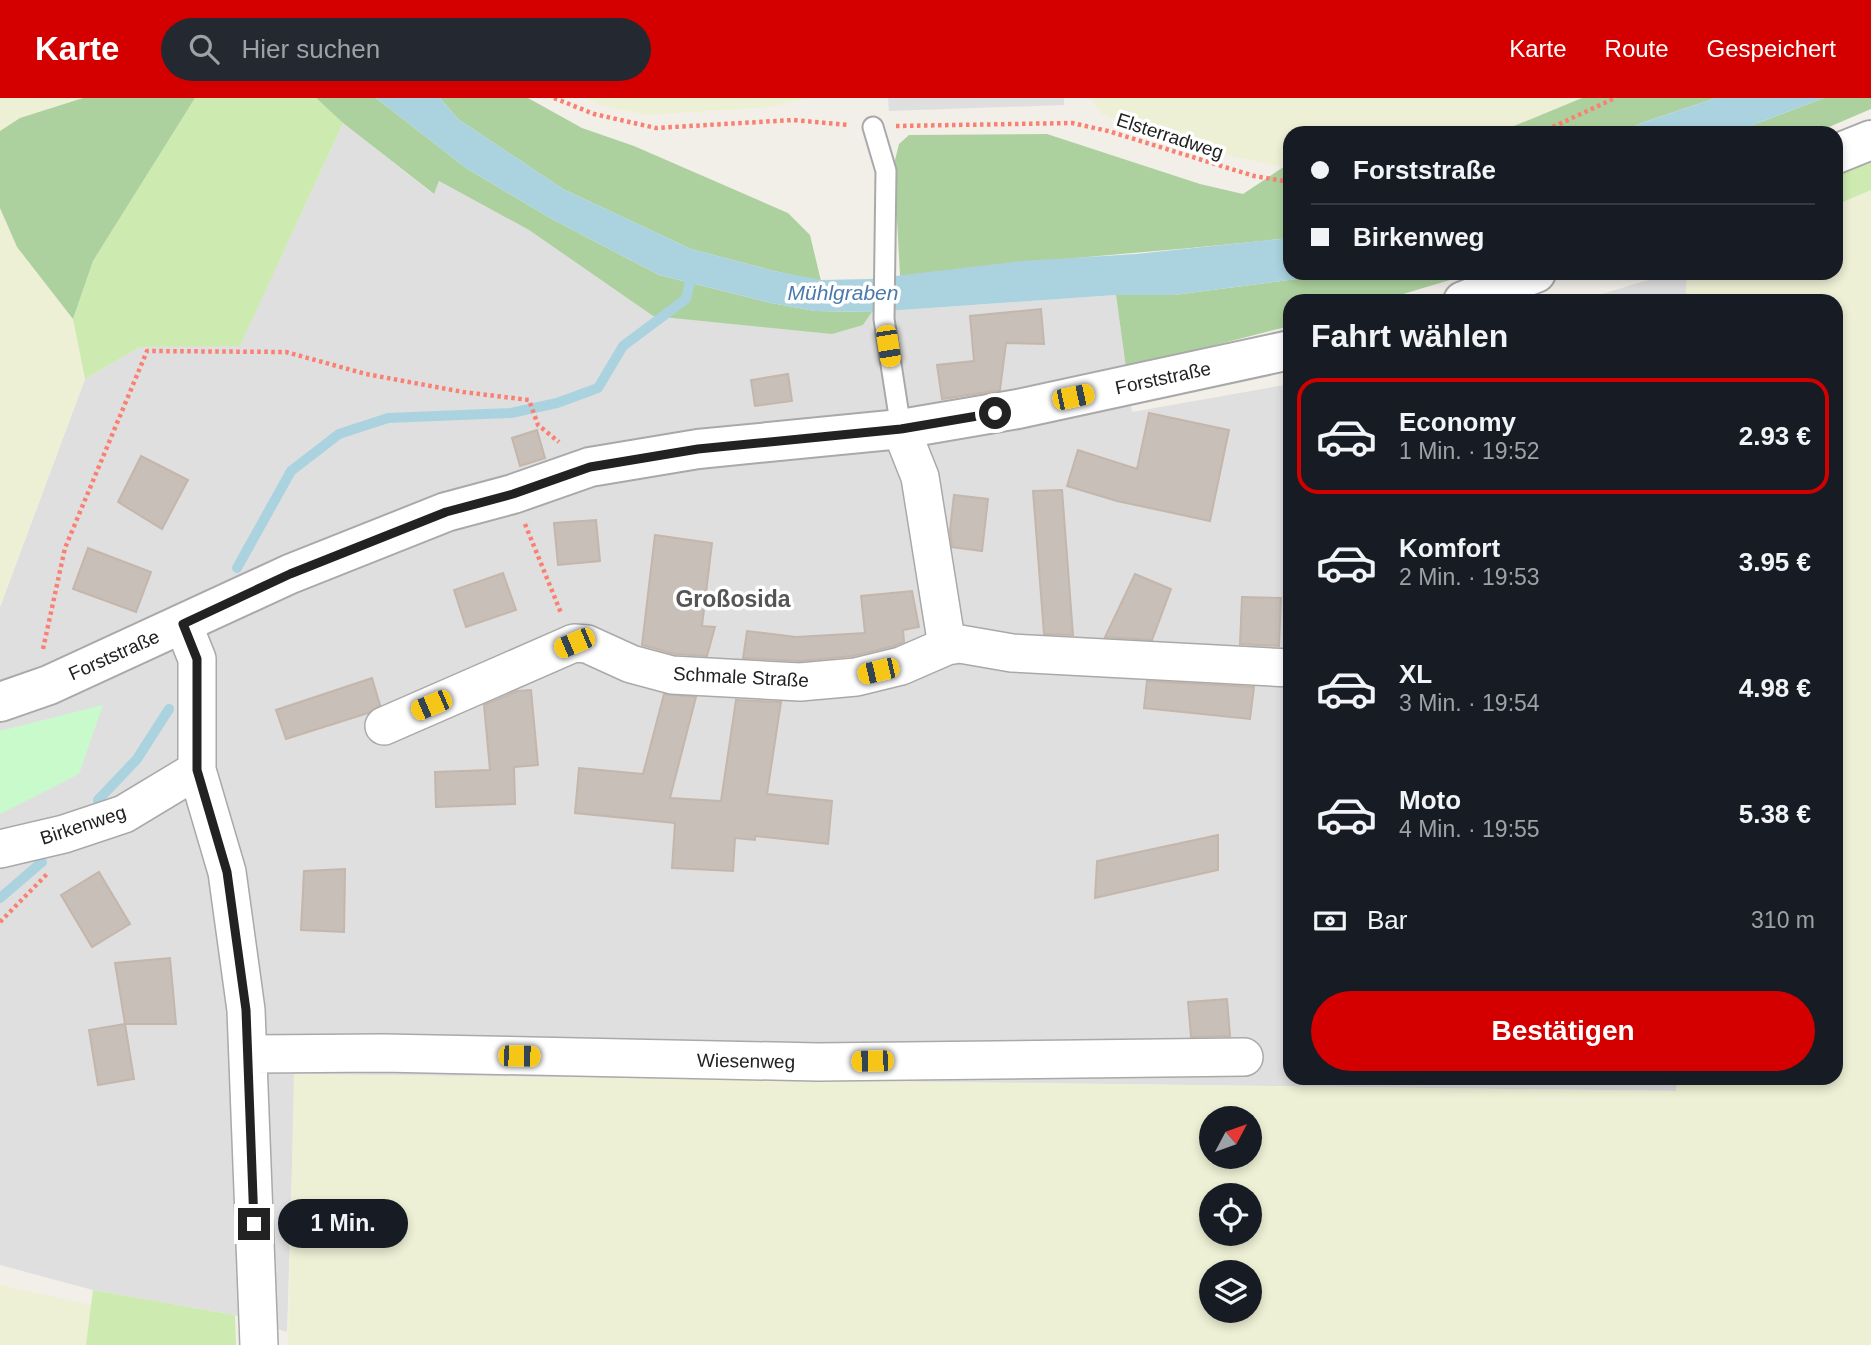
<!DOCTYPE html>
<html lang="de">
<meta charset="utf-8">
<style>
:root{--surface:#171b24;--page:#242831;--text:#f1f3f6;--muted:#9ea1a6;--line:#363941;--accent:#d40000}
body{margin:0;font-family:Helvetica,sans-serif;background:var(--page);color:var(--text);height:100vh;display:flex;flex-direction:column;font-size:26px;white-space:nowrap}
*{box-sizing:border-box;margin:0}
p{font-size:23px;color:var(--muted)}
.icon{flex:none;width:38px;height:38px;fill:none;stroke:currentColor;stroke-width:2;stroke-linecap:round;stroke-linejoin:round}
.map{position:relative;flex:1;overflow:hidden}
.drawer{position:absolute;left:1283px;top:196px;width:560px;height:791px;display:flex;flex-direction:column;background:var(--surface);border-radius:21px;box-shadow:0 4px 10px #0003}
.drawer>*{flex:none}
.hud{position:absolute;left:1283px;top:28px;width:560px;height:154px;border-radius:21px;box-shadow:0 4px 10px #0003;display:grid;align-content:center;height:154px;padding:0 28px;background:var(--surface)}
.needle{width:46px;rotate:49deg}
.controls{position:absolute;left:1199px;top:1008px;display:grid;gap:14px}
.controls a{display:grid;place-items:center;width:63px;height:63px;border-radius:50%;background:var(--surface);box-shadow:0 4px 10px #0003;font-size:35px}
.end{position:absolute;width:32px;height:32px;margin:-16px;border:9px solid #222;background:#fff;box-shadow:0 0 0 4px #fff}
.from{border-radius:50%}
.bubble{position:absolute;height:49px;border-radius:24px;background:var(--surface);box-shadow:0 4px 10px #0003;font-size:23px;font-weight:700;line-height:49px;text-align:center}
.car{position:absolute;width:21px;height:42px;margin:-21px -10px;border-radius:9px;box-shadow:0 0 5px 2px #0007;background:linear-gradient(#f5c518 24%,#345 0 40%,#f5c518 0 76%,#345 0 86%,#f5c518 0)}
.hud b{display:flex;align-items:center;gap:24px;height:66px;font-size:26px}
.hud b+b{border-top:2px solid var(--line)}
.hud i{width:18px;height:18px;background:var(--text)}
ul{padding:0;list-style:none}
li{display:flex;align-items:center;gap:21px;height:116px;margin:0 14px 10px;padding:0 14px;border:4px solid transparent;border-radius:21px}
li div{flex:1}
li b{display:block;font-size:26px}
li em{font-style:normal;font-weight:700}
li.selected{border-color:var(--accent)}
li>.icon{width:63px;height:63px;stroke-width:1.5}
h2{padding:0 28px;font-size:32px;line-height:84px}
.pay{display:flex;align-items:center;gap:18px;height:77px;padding:0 28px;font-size:26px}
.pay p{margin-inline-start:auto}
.action{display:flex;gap:14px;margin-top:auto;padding:14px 28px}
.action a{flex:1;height:80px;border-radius:42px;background:var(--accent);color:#fff;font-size:28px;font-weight:700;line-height:80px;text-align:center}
header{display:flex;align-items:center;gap:42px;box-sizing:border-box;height:98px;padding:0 35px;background:var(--accent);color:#fff}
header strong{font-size:33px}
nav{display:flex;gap:38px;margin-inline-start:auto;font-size:24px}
.search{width:490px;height:63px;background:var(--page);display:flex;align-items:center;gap:18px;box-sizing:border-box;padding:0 24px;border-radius:38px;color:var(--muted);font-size:26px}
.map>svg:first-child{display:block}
.residential{fill:#e0dfdf}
.farmland{fill:#eef0d5;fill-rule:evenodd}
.grass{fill:#cdebb0}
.forest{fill:#add19e}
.park{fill:#c8facc}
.water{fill:#aad3df}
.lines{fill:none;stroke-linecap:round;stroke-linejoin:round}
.stream{stroke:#aad3df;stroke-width:10}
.building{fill:#c7bfb8;stroke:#c4b6ab;stroke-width:2}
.service-casing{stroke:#a9a9a9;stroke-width:23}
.minor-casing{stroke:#a9a9a9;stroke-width:40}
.tertiary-casing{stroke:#a9a9a9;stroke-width:42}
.path{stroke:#fa8072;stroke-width:4.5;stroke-dasharray:3.5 3.5;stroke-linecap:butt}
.service{stroke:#fff;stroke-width:19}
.minor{stroke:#fff;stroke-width:37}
.tertiary{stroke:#fff;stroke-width:38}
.route{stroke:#222;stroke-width:9}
.labels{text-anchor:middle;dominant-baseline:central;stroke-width:7;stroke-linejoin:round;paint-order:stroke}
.street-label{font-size:19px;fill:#222;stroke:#fff}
.water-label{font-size:21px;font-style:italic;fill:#4a7aab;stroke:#fff}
.quarter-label{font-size:23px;font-weight:bold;fill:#555;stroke:#fff}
</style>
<header>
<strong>Karte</strong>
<div class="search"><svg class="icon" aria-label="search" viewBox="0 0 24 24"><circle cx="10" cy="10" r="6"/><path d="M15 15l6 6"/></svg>Hier suchen</div>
<nav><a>Karte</a><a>Route</a><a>Gespeichert</a></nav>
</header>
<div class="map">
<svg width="1871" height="1247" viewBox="0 0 1871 1247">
<rect width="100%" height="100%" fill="#f2efe9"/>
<path class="residential" d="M888 0H1064V7L889 13Z
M343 25 433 96 439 83 529 132 653 218 863 227 872 214 1116 197 1132 314 1290 286V980H1677V993L295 976 287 1234 235 1217 93 1192 0 1167V509L85 281 140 249 240 247Z
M1671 175H1687L1686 203H1579Z"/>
<path class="farmland" d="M0 0H83L20 20 0 33Z
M585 0H808L771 9 647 17 603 8Z
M1089 0H1582L1497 35H1290V70L1230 58 1103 17Z
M1871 92V1247H288L294 976 1676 993 1677 980H1836V203H1686L1687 175H1836V107ZM1211 1020H1250V1059H1211ZM1250 1097V1136H1211V1097ZM1250 1174V1213H1211V1174Z
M0 110 17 149 73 221 85 281 0 509Z
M0 1187 120 1213 138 1247H0Z"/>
<path class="grass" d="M195 0H316L343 25 240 248 140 249 85 281 73 221 93 163Z
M1871 61V92L1836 107V75Z
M93 1192 235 1217 236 1247H86Z"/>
<path class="forest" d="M83 0H195L93 163 73 221 17 149 0 110V33L20 20Z
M316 0H376L466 70 550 120 659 177 771 205 815 213 872 214 863 227 832 236 653 218 529 132 439 83 434 96 343 25Z
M440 0H528L582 30 634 48 788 115 810 137 821 183 774 173 691 151 563 91 458 21Z
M1582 0H1716L1641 25 1620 35H1497Z
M1824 0H1871V11L1815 35H1732Z
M1047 36 1200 86 1243 96 1282 70H1290V140C1160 154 1030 162 900 178L894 66 899 46 909 37Z
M1342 175H1473L1380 203H1290V228L1126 270 1116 197H1174Z"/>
<path class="park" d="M103 607 79 676 0 716V633Z"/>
<path class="water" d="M376 0H440L458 21 563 91 691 151 774 173 821 182 870 181 1023 163 1136 156 1290 140V175H1342L1174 197H1116L873 214 815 213 771 205 659 177 550 120 466 70Z
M1716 0H1824L1732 35H1620L1641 25Z"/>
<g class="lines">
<path class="stream" d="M237 470 291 373 339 336 388 320 511 315 557 305 598 290 623 248 686 201 692 175
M98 702 137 661 169 611
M0 800 42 764"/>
</g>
<path class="building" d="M1041 211 1044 246 1006 245 1000 292 942 301 937 267 974 263 970 218Z
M788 276 792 303 755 308 751 282Z
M1149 315 1229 332 1210 423 1117 403 1067 388 1078 352 1137 371Z
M537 332 545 360 520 368 512 340Z
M141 358 188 382 162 431 118 404Z
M1062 392 1073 537 1044 536 1033 393Z
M954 397 988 401 982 453 952 449 950 432Z
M596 422 600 463 558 467 554 425Z
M655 437 712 445 702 528 715 529 707 558 675 556 642 547Z
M88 450 151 474 136 514 73 491Z
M503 475 516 512 466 529 454 492Z
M1135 476 1171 491 1152 542 1105 539Z
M912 493 919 529 903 532 904 544 894 548 853 558 800 563 743 560 747 533 796 539 865 535 861 498Z
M1242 499 1281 500 1279 548 1240 546Z
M372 580 380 607 368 615 286 641 276 612Z
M1147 583 1254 589 1250 621 1144 610Z
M531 592 538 667 514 669 515 706 436 709 435 674 490 672 484 607 517 593Z
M664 596 696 599 670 700 721 703 736 602 781 604 767 696 832 703 828 746 755 738V742L735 740 733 773 672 770 675 725 575 715 579 670 643 676Z
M1218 737V772L1095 800 1097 763Z
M345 771 344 834 301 832 304 773Z
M99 774 130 826 92 849 61 797Z
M170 860 176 926H125L115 865Z
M1227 901 1230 938 1191 939 1188 904Z
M125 926 134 981 98 987 89 932Z"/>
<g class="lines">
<defs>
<path id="service" d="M873 29 886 73 884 221 901 331"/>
<path id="minor" d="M901 331 920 379 947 548
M183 526 197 561V672L227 774 246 912 259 1247
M384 628 574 545 587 546 631 566 672 577 800 584 856 579 901 568 947 548 960 546 1012 555 1290 570
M0 751 64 736 124 716 197 672
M248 956 383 955 818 964 1244 959"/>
<path id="tertiary" d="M1836 56 1871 42
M1463 203 1536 175
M0 604 49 587 290 476 446 414 513 396 590 369 698 351 901 331 1018 311 1290 252"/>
</defs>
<use href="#service" class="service-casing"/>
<use href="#minor" class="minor-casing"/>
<use href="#tertiary" class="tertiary-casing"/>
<path class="path" d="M554 0 594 16 656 30 793 22 849 27
M896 28 1072 25 1108 33 1254 78 1290 84
M1540 35 1615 0
M525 426 561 515
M43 551 65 450 147 253 286 254 366 276 463 294 529 302 538 327 559 344
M0 824 47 776"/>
<use href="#service" class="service"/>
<use href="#minor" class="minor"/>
<use href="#tertiary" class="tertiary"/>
</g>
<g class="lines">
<path class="route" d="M254 1126 246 912 227 774 197 672V561L183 526 290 476 446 414 513 396 590 369 698 351 901 331 995 315"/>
</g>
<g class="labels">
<g class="street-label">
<text transform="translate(1170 38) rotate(18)">Elsterradweg</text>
<text transform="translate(1163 280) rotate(-12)">Forststraße</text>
<text transform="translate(114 557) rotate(-24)">Forststraße</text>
<text transform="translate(741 579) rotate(3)">Schmale Straße</text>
<text transform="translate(83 727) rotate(-18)">Birkenweg</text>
<text transform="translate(746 963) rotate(1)">Wiesenweg</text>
</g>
<g class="water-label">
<text x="843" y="194">Mühlgraben</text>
</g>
<g class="quarter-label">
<text x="733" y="501">Großosida</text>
</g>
</g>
</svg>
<div class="controls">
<a><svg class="needle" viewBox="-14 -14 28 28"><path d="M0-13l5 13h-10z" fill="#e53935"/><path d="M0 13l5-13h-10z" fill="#9ea1a6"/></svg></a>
<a><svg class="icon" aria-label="locate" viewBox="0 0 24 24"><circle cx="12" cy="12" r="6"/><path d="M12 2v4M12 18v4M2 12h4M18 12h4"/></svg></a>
<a><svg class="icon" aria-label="layers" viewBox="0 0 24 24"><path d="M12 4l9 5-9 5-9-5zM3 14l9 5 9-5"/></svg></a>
</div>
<i class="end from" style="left:995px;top:315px"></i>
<i class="end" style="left:254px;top:1126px"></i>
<div class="bubble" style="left:278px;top:1101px;width:130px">1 Min.</div>
<i class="car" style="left:888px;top:248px;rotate:171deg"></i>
<i class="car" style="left:1073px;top:299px;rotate:78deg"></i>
<i class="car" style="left:574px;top:545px;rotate:247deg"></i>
<i class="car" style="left:878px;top:573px;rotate:257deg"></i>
<i class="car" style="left:431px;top:607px;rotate:247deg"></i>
<i class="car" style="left:519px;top:958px;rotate:91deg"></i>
<i class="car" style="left:872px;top:963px;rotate:269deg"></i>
<div class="hud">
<b><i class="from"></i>Forststraße</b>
<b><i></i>Birkenweg</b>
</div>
<section class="drawer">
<h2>Fahrt wählen</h2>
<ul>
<li class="selected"><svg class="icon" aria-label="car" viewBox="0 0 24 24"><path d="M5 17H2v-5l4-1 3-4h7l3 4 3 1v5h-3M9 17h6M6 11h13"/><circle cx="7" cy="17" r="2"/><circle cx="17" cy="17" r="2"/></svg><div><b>Economy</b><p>1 Min. · 19:52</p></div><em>2.93 €</em></li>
<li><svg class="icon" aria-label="car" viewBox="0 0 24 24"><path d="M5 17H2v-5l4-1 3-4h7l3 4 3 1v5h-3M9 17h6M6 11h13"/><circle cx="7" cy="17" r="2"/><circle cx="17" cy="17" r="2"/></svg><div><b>Komfort</b><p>2 Min. · 19:53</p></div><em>3.95 €</em></li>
<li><svg class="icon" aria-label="car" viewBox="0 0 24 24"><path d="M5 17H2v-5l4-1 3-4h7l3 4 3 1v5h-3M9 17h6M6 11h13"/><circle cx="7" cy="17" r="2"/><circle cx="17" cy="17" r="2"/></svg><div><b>XL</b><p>3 Min. · 19:54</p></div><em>4.98 €</em></li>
<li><svg class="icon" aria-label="car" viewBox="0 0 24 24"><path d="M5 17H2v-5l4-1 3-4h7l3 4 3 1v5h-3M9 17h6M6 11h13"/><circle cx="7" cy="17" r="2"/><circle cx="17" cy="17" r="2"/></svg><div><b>Moto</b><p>4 Min. · 19:55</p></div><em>5.38 €</em></li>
</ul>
<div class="pay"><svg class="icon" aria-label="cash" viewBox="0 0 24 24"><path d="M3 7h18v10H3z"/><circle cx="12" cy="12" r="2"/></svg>Bar<p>310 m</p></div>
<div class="action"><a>Bestätigen</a></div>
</section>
</div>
